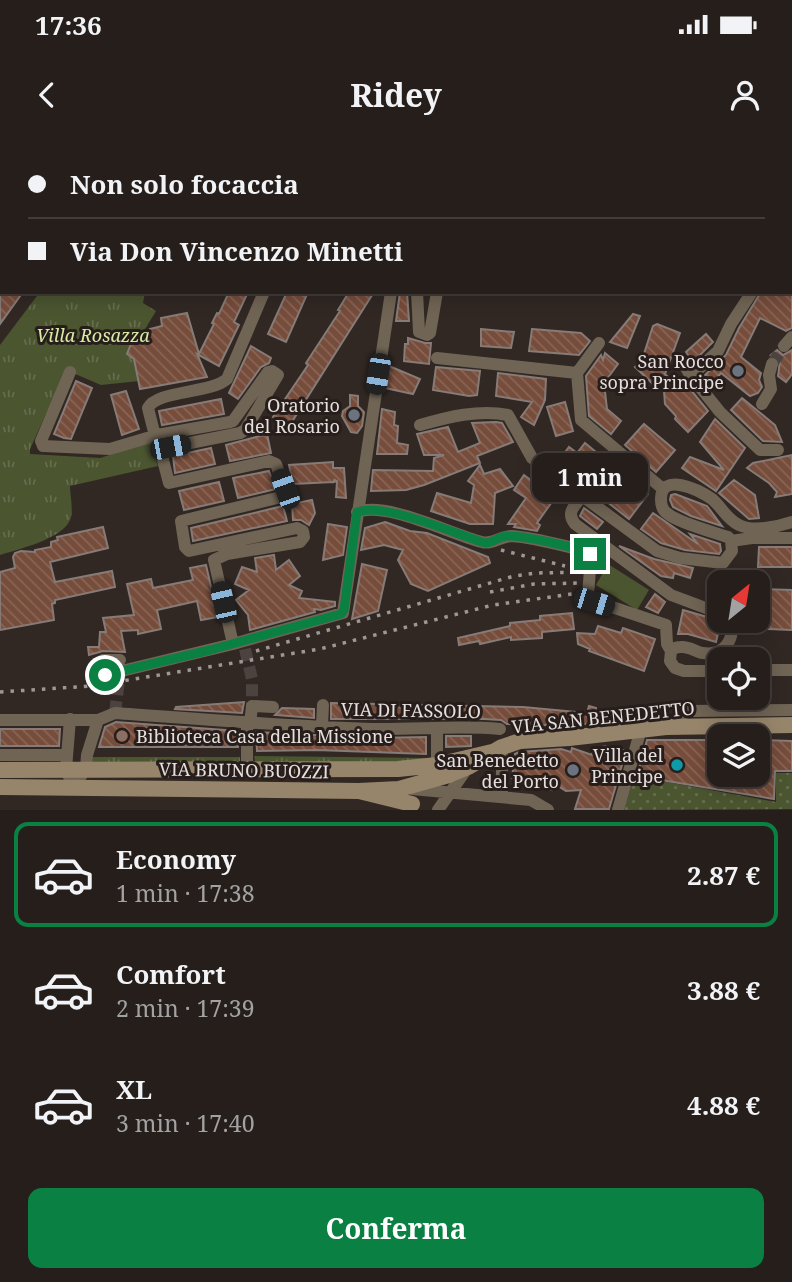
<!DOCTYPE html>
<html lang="it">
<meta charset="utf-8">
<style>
:root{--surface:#251e1b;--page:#312b28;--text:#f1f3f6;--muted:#a3a2a3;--line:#423c3a;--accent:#0b8043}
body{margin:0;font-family:"Noto Serif",serif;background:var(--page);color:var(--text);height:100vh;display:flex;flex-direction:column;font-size:26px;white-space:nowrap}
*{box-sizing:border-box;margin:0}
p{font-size:23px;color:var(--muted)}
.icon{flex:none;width:38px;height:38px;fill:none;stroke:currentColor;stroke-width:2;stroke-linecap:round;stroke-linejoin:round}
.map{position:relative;height:670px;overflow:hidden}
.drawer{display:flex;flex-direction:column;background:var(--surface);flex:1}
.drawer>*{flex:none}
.top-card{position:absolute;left:0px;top:0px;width:793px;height:154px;box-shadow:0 4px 18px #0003,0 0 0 2px var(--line);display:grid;align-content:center;height:154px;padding:0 28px;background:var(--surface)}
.needle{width:46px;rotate:30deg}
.buttons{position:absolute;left:707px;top:430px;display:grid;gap:14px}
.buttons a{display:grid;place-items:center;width:63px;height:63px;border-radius:14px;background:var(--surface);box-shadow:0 4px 18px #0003,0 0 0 2px var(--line);font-size:35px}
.end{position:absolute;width:32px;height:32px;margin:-16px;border:9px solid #0b8043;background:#fff;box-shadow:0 0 0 4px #fff}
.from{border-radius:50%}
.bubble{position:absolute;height:49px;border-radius:14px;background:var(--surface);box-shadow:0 4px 18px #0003,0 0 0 2px var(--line);font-size:23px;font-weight:700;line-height:49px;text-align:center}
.car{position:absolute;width:21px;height:42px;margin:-21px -10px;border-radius:9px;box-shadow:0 0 5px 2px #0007;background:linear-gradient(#222 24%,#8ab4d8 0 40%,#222 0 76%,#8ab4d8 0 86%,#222 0)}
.top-card b{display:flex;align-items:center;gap:24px;height:66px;font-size:26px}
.top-card b+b{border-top:2px solid var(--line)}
.top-card i{width:18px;height:18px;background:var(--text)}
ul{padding:12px 0 0;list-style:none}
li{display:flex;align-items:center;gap:21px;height:105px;margin:0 14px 10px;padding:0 14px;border:4px solid transparent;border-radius:14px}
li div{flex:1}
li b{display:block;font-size:26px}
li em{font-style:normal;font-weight:700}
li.selected{border-color:var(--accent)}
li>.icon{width:63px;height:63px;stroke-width:1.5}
.button{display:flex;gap:14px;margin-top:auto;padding:14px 28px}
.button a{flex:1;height:80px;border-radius:14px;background:var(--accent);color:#fff;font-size:28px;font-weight:700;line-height:80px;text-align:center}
.status{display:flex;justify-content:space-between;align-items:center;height:49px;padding:0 35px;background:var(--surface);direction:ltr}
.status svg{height:19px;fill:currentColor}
header{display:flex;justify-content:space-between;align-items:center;height:91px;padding:0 28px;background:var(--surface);font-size:32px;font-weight:700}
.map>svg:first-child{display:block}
.grass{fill:url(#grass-dots)}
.park{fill:url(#park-tufts)}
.pitch{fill:#4b5530}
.building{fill:url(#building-back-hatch);stroke:#867b76;stroke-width:2}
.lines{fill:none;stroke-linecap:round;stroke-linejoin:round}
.street-tunnel{stroke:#4c4340;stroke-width:12;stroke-dasharray:12 6;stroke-linecap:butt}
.street{stroke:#706454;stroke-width:12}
.secondary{stroke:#97856b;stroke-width:16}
.rail{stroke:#9e9794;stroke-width:3.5;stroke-dasharray:3.5 7;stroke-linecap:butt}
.route{stroke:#0b8043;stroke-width:9}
.worship-dot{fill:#6b7280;stroke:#271e1b;stroke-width:2.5}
.education-dot{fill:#8d6e63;stroke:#271e1b;stroke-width:2.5}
.culture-dot{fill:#0f9aa8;stroke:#271e1b;stroke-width:2.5}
.labels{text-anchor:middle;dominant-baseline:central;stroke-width:6;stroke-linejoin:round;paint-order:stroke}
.park-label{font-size:18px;font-style:italic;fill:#d7eba5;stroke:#271e1b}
.poi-label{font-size:18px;fill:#e5dfdd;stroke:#271e1b;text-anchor:end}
.street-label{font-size:18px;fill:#e5dfdd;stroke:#271e1b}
</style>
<div class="status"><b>17:36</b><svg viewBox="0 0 49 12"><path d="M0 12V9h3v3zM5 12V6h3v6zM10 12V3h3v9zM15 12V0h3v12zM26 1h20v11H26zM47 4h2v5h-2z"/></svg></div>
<header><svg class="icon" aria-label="back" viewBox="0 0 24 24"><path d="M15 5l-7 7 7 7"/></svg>Ridey<svg class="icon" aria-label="person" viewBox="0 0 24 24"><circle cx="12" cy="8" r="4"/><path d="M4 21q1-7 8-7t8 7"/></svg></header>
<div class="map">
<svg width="792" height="670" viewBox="0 0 792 670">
<defs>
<pattern id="grass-dots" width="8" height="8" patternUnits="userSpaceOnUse" patternTransform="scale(1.75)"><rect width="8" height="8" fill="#4b5530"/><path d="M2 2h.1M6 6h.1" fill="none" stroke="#656d4e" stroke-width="1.8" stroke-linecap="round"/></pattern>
<pattern id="park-tufts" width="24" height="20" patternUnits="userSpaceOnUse" patternTransform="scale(1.75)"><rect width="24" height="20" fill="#4b5530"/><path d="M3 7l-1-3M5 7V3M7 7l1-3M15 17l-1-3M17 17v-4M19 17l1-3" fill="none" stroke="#656d4e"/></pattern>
<pattern id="building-back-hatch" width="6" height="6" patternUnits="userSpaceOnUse" patternTransform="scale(1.75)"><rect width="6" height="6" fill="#764c3b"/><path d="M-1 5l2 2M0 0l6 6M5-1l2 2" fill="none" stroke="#896557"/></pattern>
</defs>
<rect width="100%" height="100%" fill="#312824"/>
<path class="grass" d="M776 633H792V669L624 670 634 636 776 662Z"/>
<path class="park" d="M40 152H145L143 163 156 171 139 199V241L101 245 66 230 30 309V314L100 318 151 302 158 326 70 346C70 356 74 371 70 380 62 399 19 409 0 415V205Z
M254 616 429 618 428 623 255 621Z
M89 617H240V622H89Z"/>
<path class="pitch" d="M608 424 649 450 637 470 596 445Z"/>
<path class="building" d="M0 152H23L0 184Z
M229 152H248L234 182 239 185 219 226 197 214 207 237 140 249 134 219 127 214 131 204 136 203V199L151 194 150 189 162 186 161 178 187 173 199 214 214 184 212 183 217 173 219 174Z
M287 152H308L286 202 268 194Z
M349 152H374L288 288 273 277 308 225 306 223 340 171 338 170Z
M400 152H407L409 181H396Z
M761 152H792V188L786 191 760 178 741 217 761 233 759 240 762 247 758 253 750 256 721 233 710 246 706 241 711 242 705 235 726 215 739 188Z
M633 174 640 176 627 208 610 202Z
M657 184 680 193 665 234 674 243 682 239 708 271 688 292 675 279 676 276 665 264 663 238 656 247 635 227 642 220 653 186Z
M481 189 514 192 511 208 481 206Z
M532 189 581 193 590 201 579 215 529 211Z
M706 194 713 202 693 222 686 212Z
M408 198 425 203H431L429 224 404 221 405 204H408Z
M251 206 271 218 269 223 261 227 238 259 229 253Z
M777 210 783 215 792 210V234L786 242 778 236 780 221 778 217 771 215Z
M605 213 618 224 604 243 607 269 621 281 611 294 589 276 586 236 601 215 603 220Z
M389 226 420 239 413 254 385 248Z
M436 227 480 231 477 255 469 256 433 250Z
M498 233 546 239 545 260 534 285 521 277 532 262 496 256Z
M76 241 92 248 71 299 64 298 54 294Z
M126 251 139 289 122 295 111 255Z
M350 255 358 256V266L364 272 362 286 357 293 351 292 342 276 343 271 350 266Z
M742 258 775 285 782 302 763 301 731 270Z
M221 259 224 274 162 285 159 271Z
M565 262 573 291 556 296 547 267Z
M382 269 395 272 394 285 398 286 397 303 408 305 407 314H377Z
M715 279 745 308 716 351 682 328 690 317 724 330 700 302Z
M496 282 502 283 513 302 477 316 480 323 424 345 406 350 371 351 373 330 433 331 434 318 444 315H424L417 294 448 287 458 312 480 303 472 283Z
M644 284 675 310 656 332 625 305Z
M267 294 271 313 230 321 226 305Z
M585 303 602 317 585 338 560 319 569 307 577 313Z
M211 308 215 324 175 333 173 316Z
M792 315V354L775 357 777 352 769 343 747 328 753 323Z
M333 322V328H344L346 358 336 357 337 341 334 342 335 339 333 342 293 344 289 325Z
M480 325 484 334 500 329 513 346 495 353 493 384H470L431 371 437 353 471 363 474 345 468 341Z
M616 329 648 354 629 379 597 354Z
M269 331 276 349 238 358 233 338Z
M524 335 532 341 537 335 559 352 537 383 540 385 537 391 514 387 516 384H508L526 358 514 350Z
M734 340 755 355 759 378 749 379 719 353Z
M219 342 224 361 184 370 179 351Z
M675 354 707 366 722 386 691 376 673 367 670 360 671 355Z
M312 360 315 373 309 385 301 380H293L292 364Z
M283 366 287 381 193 401 191 388Z
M584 368 603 382 597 389 580 376Z
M653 373 698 404 690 394 720 404 721 411 719 414 685 410 661 403 641 389Z
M385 382 410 391 427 393 488 417 490 423 428 451 411 444 398 420 403 410 384 405 361 410 365 388Z
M328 384 347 387 343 415 323 420Z
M103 387 108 408 50 422 55 442 112 431 115 447 55 460V463L52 464 54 480 0 490V432L15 428 13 417 15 413 21 411 35 412V410L51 407V402L58 400 57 397Z
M619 406 654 419 693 428 690 438 674 433 673 438 661 436Z
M759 407H792V427H758Z
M274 415 276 430 289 420 300 436 289 445 302 451 299 458 335 462V466L321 470 314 469 315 472 250 490 248 475 236 460 249 450 235 444 242 427 257 432 255 418Z
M362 424 387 430 378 471 352 479Z
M206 425 218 477 201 480 197 461 157 470 161 489 138 494V490L121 491 125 512 103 511 89 515 88 507H99L100 492H106L103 478 134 475 127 444 151 439 153 448 193 440 190 428Z
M758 449 792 450V490L740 488 739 481H758Z
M655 454 665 462 658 473 646 467Z
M683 470 721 481 716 502 688 494H678Z
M572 473 574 489 542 492V498L511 500V497L480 504 479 501 459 505 458 498 510 486V483L540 480V476Z
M598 486 621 493 623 488 655 499 644 531 589 511 590 509 578 504 577 493 595 494Z
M244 562 242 573 175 569 176 567Z
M331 563 523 567 587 573 589 566 596 568 595 582 574 586 507 584 501 580 484 579H331Z
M282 568 314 569V578L275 575Z
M116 582 238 591V607H99L105 587Z
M0 589H60L59 606H0Z
M256 592 371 598 426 597V614L317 610 257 611Z
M446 596H471V606L446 607Z
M647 600H719V635H758V600L792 601V631H775L774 659 637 636Z
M609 606 626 611 609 669H575L581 650 566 651 553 643 552 650 512 638 515 614 519 612 561 609 571 612 572 608 592 615 594 608Z"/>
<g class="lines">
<path class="street-tunnel" d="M772 224 784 206
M245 509 252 539V566
M115 573 120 532"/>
<path class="street" d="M24 0 26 2
M56 2 57 0
M201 2V0
M311 2 312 0
M392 2 394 0
M599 2 601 0
M758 2V0
M791 73 792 71
M417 152 419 192 427 195 430 193 437 152
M752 152 731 184 718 211 691 236 720 272 760 310H778
M784 206 792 197
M437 218 577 233 581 280 663 349
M680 218 691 236
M70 232 41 301 43 306 110 309 157 295
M577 233 599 203
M762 264 771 249 769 235 772 224
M420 285C448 277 479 269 508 275L532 318 580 359
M357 372C387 361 450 394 482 402 492 405 501 396 512 396 537 398 563 406 587 411L591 417 588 455 591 460 666 485 667 504 671 511 670 521 675 528 684 531H719
M792 382C777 387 753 392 739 385 726 379 722 367 712 359 699 350 660 331 661 360 661 365 663 371 668 374 679 383 713 392 728 397L731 401 752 398H792
M719 473 671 455 575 384C567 374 572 368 580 359L585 358 657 411 680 418 723 423 732 411 731 401
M233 504 214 420 227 414 300 402 304 397 303 391 297 388 189 411 185 407 181 381 281 357 285 354V349L276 324 269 321 169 343 163 320 164 312 170 307 240 293 245 290 278 235 272 231 268 232 233 281 230 282 157 295 154 292 148 268C157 250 210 254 227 239L264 152
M671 511C675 508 676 507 681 507 689 506 696 512 703 513 723 516 736 500 730 481
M120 520H103L99 524V531L105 535 233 504 343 473 391 152
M758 530H792
M0 580H98L115 573C200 579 286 586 371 589 414 590 457 585 500 589
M250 584 252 566 273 567
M322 586 323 565
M678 587 681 575 690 571 792 570
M502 607V656
M0 615H67
M437 625V589
M247 629V584
M69 637 66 629 70 579
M73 647 86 629 87 615 98 580
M412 649 531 660 548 670
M438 670 468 627
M618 670 641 589"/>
<path class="secondary" d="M725 0V2
M97 2 98 0
M791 121H792
M0 128 2 126
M0 630 398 629 437 625 492 612
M0 647 359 651 412 664
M359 651 399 649 449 635 468 627 502 607 520 601 569 598 666 587 792 585"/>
<path class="rail" d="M501 410 565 426
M490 452 534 444 581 443
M256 511 514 436 536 433 582 432
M0 552 91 546 320 509 493 465 579 453"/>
</g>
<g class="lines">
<path class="route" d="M105 535 210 510 341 474 344 470 357 372C385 362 455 394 485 403 493 403 498 397 506 396 521 395 577 407 590 414"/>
</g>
<g class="worship-dot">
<circle cx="738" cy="231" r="7"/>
<circle cx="354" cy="275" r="7"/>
<circle cx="573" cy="630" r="7"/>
</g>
<circle class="education-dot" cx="122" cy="596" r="7"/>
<circle class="culture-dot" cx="677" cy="625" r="7"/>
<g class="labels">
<g class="park-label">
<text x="93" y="195">Villa Rosazza</text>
</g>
<g class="poi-label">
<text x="724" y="221">San Rocco<tspan x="724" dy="21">sopra Principe</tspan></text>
<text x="340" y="265">Oratorio<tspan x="340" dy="21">del Rosario</tspan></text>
<text x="136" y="596" text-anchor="start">Biblioteca Casa della Missione</text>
<text x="663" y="615">Villa del<tspan x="663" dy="21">Principe</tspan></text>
<text x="559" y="620">San Benedetto<tspan x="559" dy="21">del Porto</tspan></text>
</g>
<g class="street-label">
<text transform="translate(411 570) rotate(1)">VIA DI FASSOLO</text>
<text transform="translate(603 577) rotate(-6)">VIA SAN BENEDETTO</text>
<text transform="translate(244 630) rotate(1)">VIA BRUNO BUOZZI</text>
</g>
</g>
</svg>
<div class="buttons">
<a><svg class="needle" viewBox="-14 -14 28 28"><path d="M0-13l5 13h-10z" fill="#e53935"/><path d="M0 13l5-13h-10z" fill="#a3a2a3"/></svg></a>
<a><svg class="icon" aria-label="locate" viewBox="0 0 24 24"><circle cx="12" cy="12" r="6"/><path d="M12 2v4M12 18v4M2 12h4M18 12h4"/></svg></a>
<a><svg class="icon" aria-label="layers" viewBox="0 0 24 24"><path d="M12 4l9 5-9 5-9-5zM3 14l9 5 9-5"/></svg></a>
</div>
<i class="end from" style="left:105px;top:535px"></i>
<i class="end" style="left:590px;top:414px"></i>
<div class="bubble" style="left:532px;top:313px;width:116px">1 min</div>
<i class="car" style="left:378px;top:234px;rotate:189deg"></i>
<i class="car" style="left:170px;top:307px;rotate:79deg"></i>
<i class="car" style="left:285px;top:349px;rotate:340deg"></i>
<i class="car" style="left:223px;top:462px;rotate:347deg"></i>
<i class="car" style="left:594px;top:462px;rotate:107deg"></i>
<div class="top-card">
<b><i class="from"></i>Non solo focaccia</b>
<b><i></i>Via Don Vincenzo Minetti</b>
</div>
</div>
<section class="drawer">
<ul>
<li class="selected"><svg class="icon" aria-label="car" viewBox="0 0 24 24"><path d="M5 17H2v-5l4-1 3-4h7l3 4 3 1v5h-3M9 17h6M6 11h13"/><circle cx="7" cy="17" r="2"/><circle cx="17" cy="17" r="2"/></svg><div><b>Economy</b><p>1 min · 17:38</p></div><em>2.87 €</em></li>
<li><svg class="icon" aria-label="car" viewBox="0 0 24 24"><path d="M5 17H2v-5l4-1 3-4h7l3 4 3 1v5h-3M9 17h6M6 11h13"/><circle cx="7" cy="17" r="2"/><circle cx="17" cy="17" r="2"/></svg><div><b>Comfort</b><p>2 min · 17:39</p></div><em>3.88 €</em></li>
<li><svg class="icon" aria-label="car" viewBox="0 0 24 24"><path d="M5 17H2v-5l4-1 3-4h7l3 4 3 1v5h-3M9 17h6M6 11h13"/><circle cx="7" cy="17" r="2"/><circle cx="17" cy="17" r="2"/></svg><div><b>XL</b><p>3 min · 17:40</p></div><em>4.88 €</em></li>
</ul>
<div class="button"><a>Conferma</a></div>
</section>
